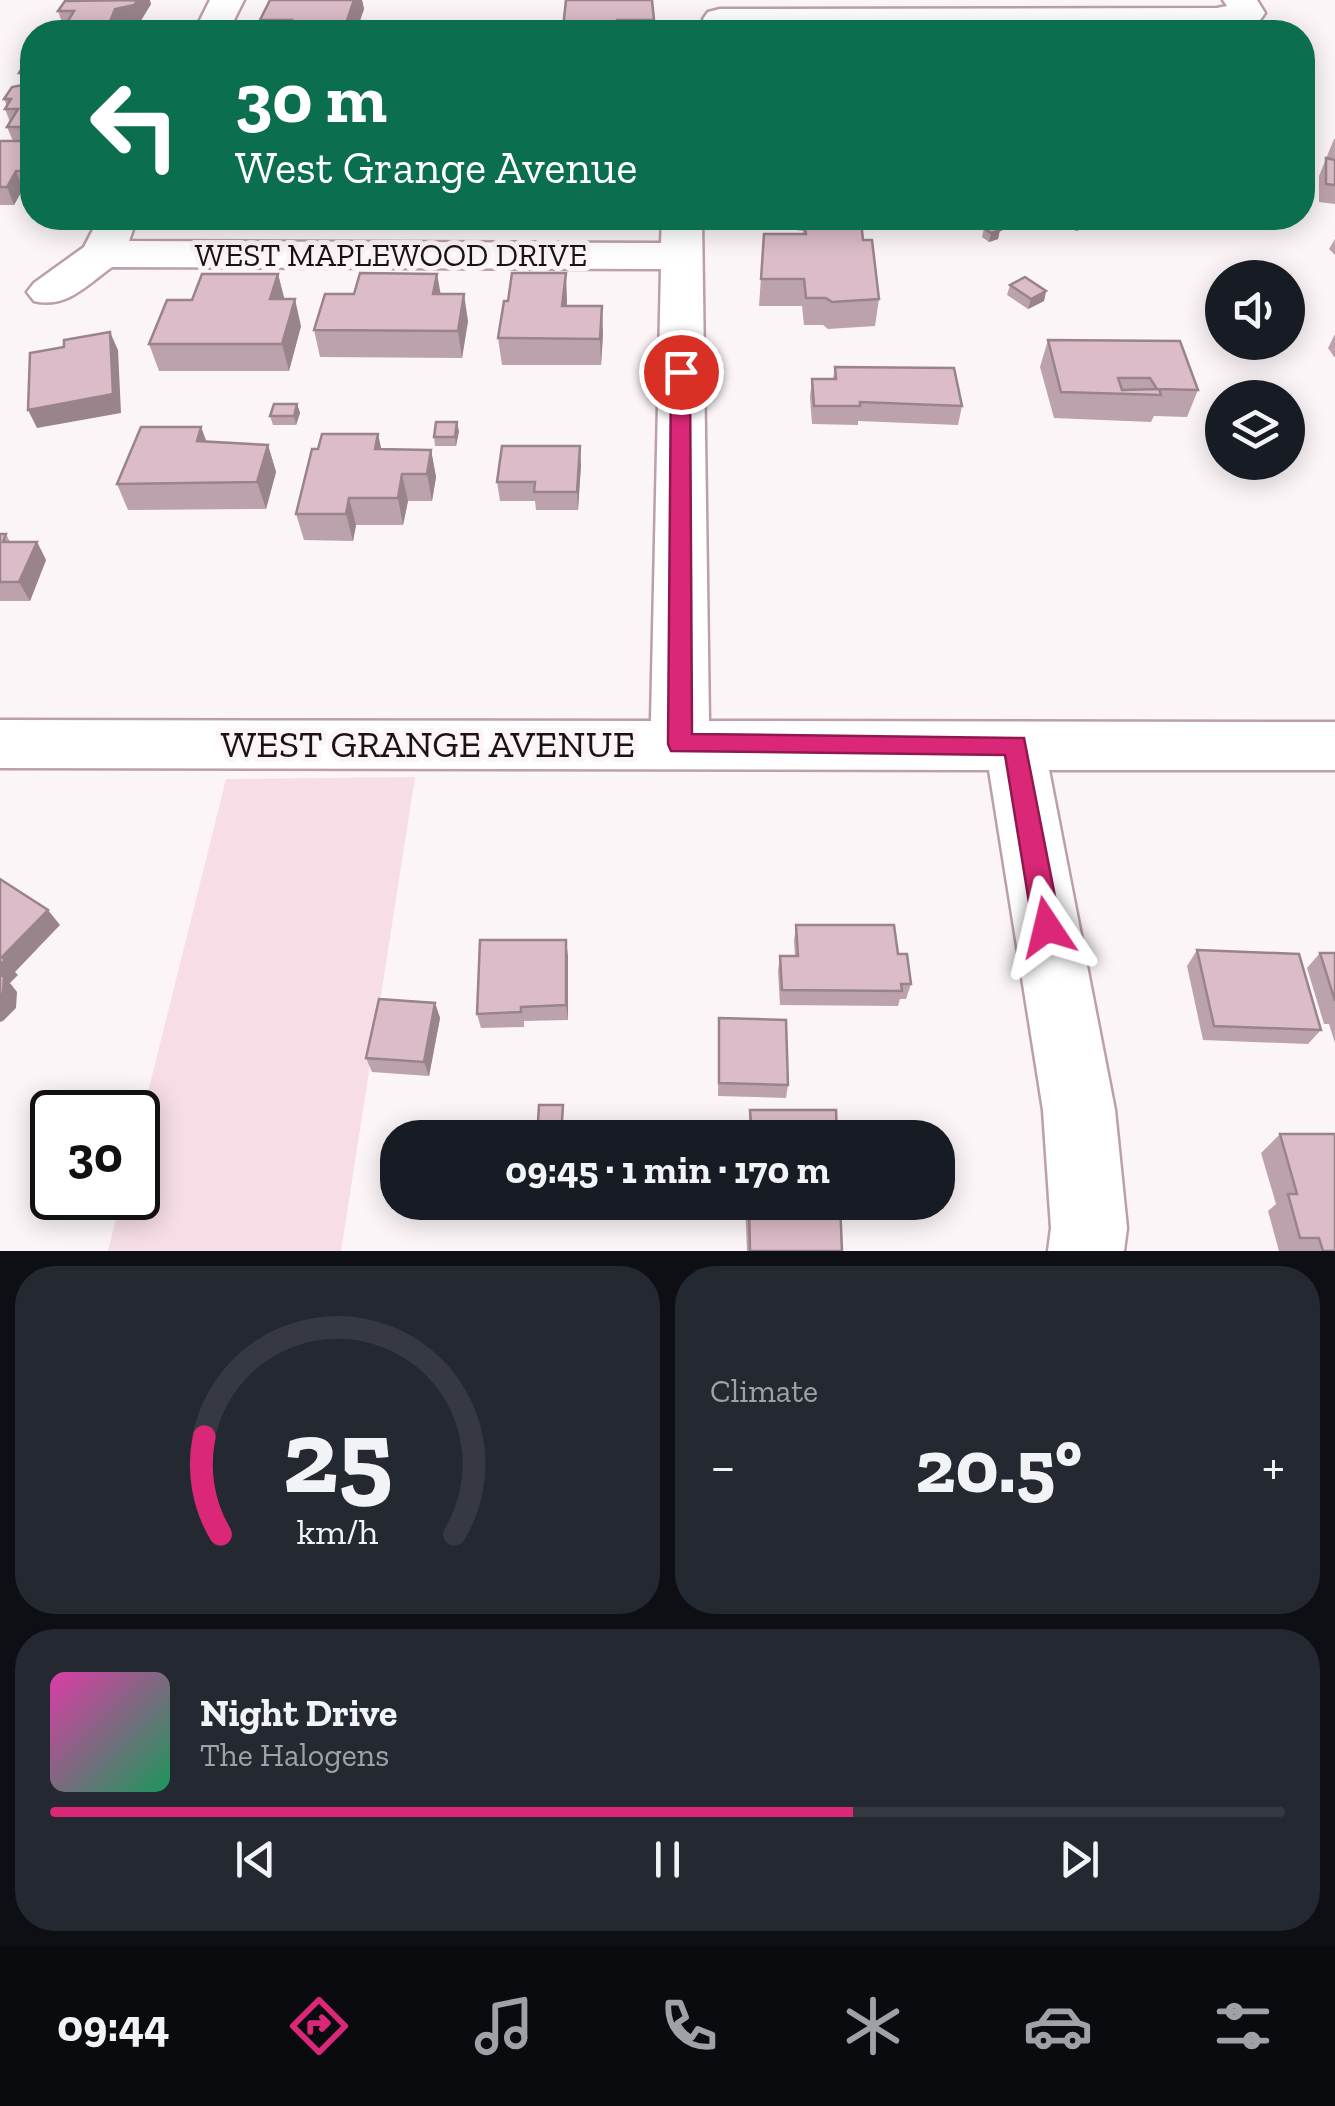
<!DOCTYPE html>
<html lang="en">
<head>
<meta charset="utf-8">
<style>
  body { margin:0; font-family:"Zilla Slab",serif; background:#242831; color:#f1f3f6; height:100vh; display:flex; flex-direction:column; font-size:38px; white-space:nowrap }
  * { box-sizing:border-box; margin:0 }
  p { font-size:32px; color:#9ea1a6 }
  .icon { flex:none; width:55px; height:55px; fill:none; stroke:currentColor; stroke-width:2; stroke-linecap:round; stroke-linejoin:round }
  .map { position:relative; height:1251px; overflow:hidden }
  .drawer { display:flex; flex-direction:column; gap:15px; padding:15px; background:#0d0f14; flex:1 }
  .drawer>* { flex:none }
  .hud { position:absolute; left:20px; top:20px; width:1295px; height:210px; border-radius:40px; box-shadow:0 5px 25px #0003; background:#0b6e4f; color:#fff; overflow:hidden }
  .tools { position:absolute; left:1205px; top:260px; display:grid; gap:20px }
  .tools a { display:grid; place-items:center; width:100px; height:100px; border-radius:50%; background:#171b24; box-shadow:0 5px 25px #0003; font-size:50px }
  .speed { position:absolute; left:30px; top:1090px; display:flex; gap:20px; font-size:50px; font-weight:700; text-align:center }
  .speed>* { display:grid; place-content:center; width:130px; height:130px; border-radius:50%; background:#171b24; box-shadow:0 5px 25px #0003; line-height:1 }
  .speed .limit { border:5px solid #111; border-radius:15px; background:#fff; color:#111 }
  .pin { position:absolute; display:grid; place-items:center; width:85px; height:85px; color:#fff; margin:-42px; border:5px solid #fff; border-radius:50%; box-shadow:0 2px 10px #0007 }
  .me { position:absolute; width:110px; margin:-55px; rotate:350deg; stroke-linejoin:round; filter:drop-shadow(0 0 8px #0008) }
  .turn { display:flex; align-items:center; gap:35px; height:210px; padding:0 50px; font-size:45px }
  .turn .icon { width:130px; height:130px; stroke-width:2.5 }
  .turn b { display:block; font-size:70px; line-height:85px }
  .big { font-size:75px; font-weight:700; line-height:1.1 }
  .drawer .widget { flex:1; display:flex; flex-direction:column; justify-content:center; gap:15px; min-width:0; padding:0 35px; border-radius:40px; background:#242831 }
  .drawer .dial { align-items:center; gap:0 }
  .dial svg { height:260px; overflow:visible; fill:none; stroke:#363941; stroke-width:7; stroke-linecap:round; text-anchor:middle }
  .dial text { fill:#f1f3f6; stroke:none }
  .song { display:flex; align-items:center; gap:30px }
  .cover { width:120px; height:120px; border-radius:15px; background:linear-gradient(135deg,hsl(320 70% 55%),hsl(150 70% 35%)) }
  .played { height:10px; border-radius:5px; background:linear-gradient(90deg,#db2777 65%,#363941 65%) }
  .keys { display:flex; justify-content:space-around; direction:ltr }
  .heat { display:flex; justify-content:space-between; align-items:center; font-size:55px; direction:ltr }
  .drawer .tiles { flex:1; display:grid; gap:15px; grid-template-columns:1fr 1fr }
  .widget:last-child { grid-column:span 2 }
  .trip { position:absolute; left:380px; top:1120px; width:575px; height:100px; border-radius:40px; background:#171b24; box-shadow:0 5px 25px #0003; font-weight:700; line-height:100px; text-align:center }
  .tabs { display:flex; height:160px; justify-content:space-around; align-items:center; background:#090b0e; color:#9ea1a6 }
  .tabs .icon { width:70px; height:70px }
  .tabs .selected { color:#db2777 }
  .tabs b { font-size:45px; color:#f1f3f6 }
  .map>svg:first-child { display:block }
</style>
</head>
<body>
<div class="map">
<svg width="1335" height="1251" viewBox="0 0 1335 1251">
  <rect width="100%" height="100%" fill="#fbf5f7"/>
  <path fill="#f6dde6" d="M415,777L341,1251H108L121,1198H138V1132L226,779Z"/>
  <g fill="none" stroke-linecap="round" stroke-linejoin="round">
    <g stroke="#bc9faa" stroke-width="5">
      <g id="minor">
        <path d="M210,0H244L228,32H194Z"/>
        <path d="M1223,0H1257L1265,13L1260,20L1217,28L720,29L708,26L703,19L708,12L720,9L1217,8L1227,6Z"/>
        <path d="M99,218H137L129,241L661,243L662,218H702L709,721L1335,722V770H1049L1115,1110L1127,1228L1124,1251H1048L1051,1228L1043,1110L989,770L0,768V720L651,721L661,269L112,267C87,285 66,309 34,301L27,292L34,283L84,247Z"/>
      </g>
    </g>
    <use href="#minor" fill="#fff" fill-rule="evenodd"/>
  </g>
  <g fill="#bca2ac">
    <path d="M270,0H362L364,9L356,32H263L260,20Z"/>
    <path d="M652,0L654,32H564L563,28Z"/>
    <path d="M80,1L151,4L140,22L120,26L118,32H69L67,28H64L58,11Z"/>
    <path d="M32,52V189H23L14,205H0V141H13L7,127L10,122L5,109L7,106L4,99L24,85L19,73Z"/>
    <path d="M1334,139H1335V204L1319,202V176Z"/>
    <path d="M795,218H865L862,230L863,240L879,299L875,326L828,329L823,325H804L802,306H759L764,234H803V231L796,230Z"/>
    <path d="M1053,218H1112L1076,231Z"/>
    <path d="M984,228L1000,230L998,239L989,242L982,237Z"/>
    <path d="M1335,239V255L1329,249Z"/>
    <path d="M278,274L284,299L301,326L289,371H159L149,344L192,300Z"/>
    <path d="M1010,285L1046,291L1044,301L1028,309L1007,295Z"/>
    <path d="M440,294L468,321L462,358L320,357L314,330Z"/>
    <path d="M567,300V306L603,333L601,365H502L498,338Z"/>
    <path d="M1335,334V358L1328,348Z"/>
    <path d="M1048,340L1198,390L1187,417L1154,416L1151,422L1054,418L1040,367Z"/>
    <path d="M835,367L962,406L958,425L858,421V425L812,424L810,397L812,379H833Z"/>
    <path d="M297,404L300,413L296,425H273L270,416Z"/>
    <path d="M201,427L206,441L268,445L276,472L266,509L128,510L117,484Z"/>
    <path d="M459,431L456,446H435L434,437Z"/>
    <path d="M378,434L381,450H431L436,477L432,501H408L403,525H356L353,541L304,540L296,514L318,449Z"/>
    <path d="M581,465L578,510H536L535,501H500L497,482Z"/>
    <path d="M0,534H6L10,542H37L46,560L30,601H0Z"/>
    <path d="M796,925L898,954L911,984L906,999H900L898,1006L780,1005L778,971L780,956H795L794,941Z"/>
    <path d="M1197,950L1321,1030L1308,1044L1203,1040L1187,966Z"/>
    <path d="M1320,953H1335V1043L1329,1024H1324L1307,968Z"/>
    <path d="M568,956V1020L524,1021V1027L481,1028L477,1014Z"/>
    <path d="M435,1003L440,1018L429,1076L372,1072L366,1058Z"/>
    <path d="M719,1018L788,1085L786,1098L718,1096Z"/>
    <path d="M750,1110L837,1138H748Z"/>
    <path d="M1280,1134L1335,1251H1279L1268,1211L1276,1204L1261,1153Z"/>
    <path d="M745,1202H840L842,1251H747Z"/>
  </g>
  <g fill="#99848c">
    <path d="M138,0H150L151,4L140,22L120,26L118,32H112L109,24L115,9Z"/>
    <path d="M354,0H362L364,9L356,32H343Z"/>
    <path d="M16,171L23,189L14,205L7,187Z"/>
    <path d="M1079,218H1112L1076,231Z"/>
    <path d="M1000,230L998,239L989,242L991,233Z"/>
    <path d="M566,273L567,300L564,333L562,306Z"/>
    <path d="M278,274L285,301L270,299Z"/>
    <path d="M437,274L442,301L433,294Z"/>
    <path d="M1046,291L1044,301L1028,309L1031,299Z"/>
    <path d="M464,294L468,321L462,358L458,331Z"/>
    <path d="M295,299L301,326L289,371L282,344Z"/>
    <path d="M602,306L603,333L601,365L600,339Z"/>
    <path d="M110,332L118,350L121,413L37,428L28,410Z"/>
    <path d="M297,404L300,413L296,425L294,416Z"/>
    <path d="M457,422L459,431L456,446L455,437Z"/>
    <path d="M201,427L211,454L197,441Z"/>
    <path d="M378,434L384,461L375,449Z"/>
    <path d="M268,445L276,472L266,509L257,482Z"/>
    <path d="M580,446L581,465L578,510L577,492Z"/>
    <path d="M431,450L436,477L432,501L427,474Z"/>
    <path d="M402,474L408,501L403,525L398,498Z"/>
    <path d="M349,498L356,525L353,541L346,514Z"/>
    <path d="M37,542L46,560L30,601L19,582Z"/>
    <path d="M48,910L60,925L15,972L18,975L10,983L17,992L16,1008L3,1021L0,1022V965L2,957Z"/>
    <path d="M566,940L568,956V1020L566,1005Z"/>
    <path d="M435,1003L440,1018L429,1076L424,1062Z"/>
  </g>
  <g fill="#dbbcc8" stroke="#99848c" stroke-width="2.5" fill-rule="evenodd">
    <path d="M138,0L134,5L115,9L109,24H66L74,11H58L65,1Z"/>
    <path d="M270,0H354L343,32H287L292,20H260Z"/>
    <path d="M566,0H652L654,20H617L616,28H563Z"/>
    <path d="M805,31H857L858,32H805Z"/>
    <path d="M32,52V73H19Z"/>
    <path d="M32,83V127H7L18,109H5L11,99H4L12,87Z"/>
    <path d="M0,141H32V166L30,171H16L7,187H0Z"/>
    <path d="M1326,158L1335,160V185L1326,184Z"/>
    <path d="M804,221H861L863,240H872L879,299L832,302L826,298H806L804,279H761L764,234H806Z"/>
    <path d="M993,224L1000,230L991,233L984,228Z"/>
    <path d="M360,273L437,274L433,294H464L458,331L314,330L325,294H354Z"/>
    <path d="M512,273H566L562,306H602L600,339L498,338L504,301H508Z"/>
    <path d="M202,274H278L270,299H295L282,344H149L167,300H192Z"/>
    <path d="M1025,277L1046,291L1031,299L1010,285Z"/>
    <path d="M110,332L113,394L28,410L30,353L64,347V340Z"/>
    <path d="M1048,340L1180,341L1198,390L1159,389L1161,395L1061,392ZM1118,378H1150L1157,389L1122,390Z"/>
    <path d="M835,367L954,368L962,406L860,402V406H814L812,379H836Z"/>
    <path d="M274,404H297L294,416H270Z"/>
    <path d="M436,422H457L455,437H434Z"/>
    <path d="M141,427H201L197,441L268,445L257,482L117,484Z"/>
    <path d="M322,434H378L375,449L431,450L427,474H402L398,498H349L346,514H296L312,449H318Z"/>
    <path d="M502,446H580L577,492H534L535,482H497Z"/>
    <path d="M0,534H6L3,542H37L19,582H0Z"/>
    <path d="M0,879L48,910L2,957L5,960L0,965Z"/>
    <path d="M796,925H894L898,954H907L911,984H901L902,991L782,990L780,956H798Z"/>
    <path d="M480,940H566V1005L521,1007V1012L477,1014Z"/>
    <path d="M1197,950L1299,954L1321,1030L1214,1026Z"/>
    <path d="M1320,953H1335V1001Z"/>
    <path d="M0,974L4,977L3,993L0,996Z"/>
    <path d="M379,999L435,1003L424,1062L366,1058Z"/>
    <path d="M719,1018L786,1020L788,1085L719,1083Z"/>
    <path d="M539,1105H563L561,1138H537Z"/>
    <path d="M750,1110H836L837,1138H752Z"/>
    <path d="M1280,1134H1335V1251H1323L1319,1238H1300L1288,1194H1297Z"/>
    <path d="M749,1202H840L842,1251H750Z"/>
  </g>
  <path fill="#db2777" stroke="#8e194d" stroke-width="2.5" d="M681,366L690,372L692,734L1024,738L1061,927L1057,936L1047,940L1037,936L1033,927L1005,755L671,751L668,744L671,372Z"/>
  <g text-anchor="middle" stroke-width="10" stroke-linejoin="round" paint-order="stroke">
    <g font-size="32" fill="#1c1116" stroke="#fbf5f7">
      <text x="391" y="266">WEST MAPLEWOOD DRIVE</text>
    </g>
    <g font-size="38" fill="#1c1116" stroke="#fbf5f7">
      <text x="428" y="757">WEST GRANGE AVENUE</text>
    </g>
  </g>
</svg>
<div class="tools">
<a><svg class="icon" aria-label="sound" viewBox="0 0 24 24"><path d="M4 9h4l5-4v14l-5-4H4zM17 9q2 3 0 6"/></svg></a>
<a><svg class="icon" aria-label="layers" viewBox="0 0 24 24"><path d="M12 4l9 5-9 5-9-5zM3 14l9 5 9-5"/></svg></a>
</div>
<div class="speed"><div class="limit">30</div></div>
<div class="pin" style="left:681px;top:372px;background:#d93025"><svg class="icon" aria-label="arrive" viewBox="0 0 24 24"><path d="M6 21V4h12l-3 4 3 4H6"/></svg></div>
<svg class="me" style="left:1047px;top:927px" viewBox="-20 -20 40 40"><path d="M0-17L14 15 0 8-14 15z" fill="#db2777" stroke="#fff" stroke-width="4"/></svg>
<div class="trip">09:45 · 1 min · 170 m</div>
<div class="hud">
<div class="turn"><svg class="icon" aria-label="left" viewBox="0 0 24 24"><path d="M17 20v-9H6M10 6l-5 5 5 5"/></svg><div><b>30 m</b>West Grange Avenue</div></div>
</div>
</div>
<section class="drawer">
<div class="tiles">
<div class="widget dial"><svg viewBox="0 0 100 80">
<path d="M14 69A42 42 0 1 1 86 69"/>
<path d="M14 69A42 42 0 0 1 9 39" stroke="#db2777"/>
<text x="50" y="56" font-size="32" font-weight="700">25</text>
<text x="50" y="72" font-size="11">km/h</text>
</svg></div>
<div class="widget"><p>Climate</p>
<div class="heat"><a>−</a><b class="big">20.5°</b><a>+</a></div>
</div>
<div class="widget">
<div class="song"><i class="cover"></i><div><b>Night Drive</b><p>The Halogens</p></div></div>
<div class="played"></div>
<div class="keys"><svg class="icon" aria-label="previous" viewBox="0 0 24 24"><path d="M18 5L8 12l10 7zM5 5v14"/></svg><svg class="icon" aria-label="pause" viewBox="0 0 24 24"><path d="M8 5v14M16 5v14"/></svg><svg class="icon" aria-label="next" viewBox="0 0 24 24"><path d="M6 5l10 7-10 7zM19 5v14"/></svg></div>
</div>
</div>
</section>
<nav class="tabs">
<b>09:44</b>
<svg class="icon selected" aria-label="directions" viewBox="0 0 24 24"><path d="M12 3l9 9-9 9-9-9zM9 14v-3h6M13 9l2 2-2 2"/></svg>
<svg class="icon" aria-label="music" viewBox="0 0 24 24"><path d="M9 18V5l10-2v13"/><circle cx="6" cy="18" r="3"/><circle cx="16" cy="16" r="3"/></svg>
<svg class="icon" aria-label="phone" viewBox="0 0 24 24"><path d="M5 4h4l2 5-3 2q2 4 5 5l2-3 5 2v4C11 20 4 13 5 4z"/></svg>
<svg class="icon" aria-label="climate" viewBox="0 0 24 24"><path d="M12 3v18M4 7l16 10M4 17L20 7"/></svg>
<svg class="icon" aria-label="car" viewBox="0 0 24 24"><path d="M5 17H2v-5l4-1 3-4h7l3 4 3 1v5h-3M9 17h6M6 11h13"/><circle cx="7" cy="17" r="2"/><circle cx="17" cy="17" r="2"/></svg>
<svg class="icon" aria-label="filters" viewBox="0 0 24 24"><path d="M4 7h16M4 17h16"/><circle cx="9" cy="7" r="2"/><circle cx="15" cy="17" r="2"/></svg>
</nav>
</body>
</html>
